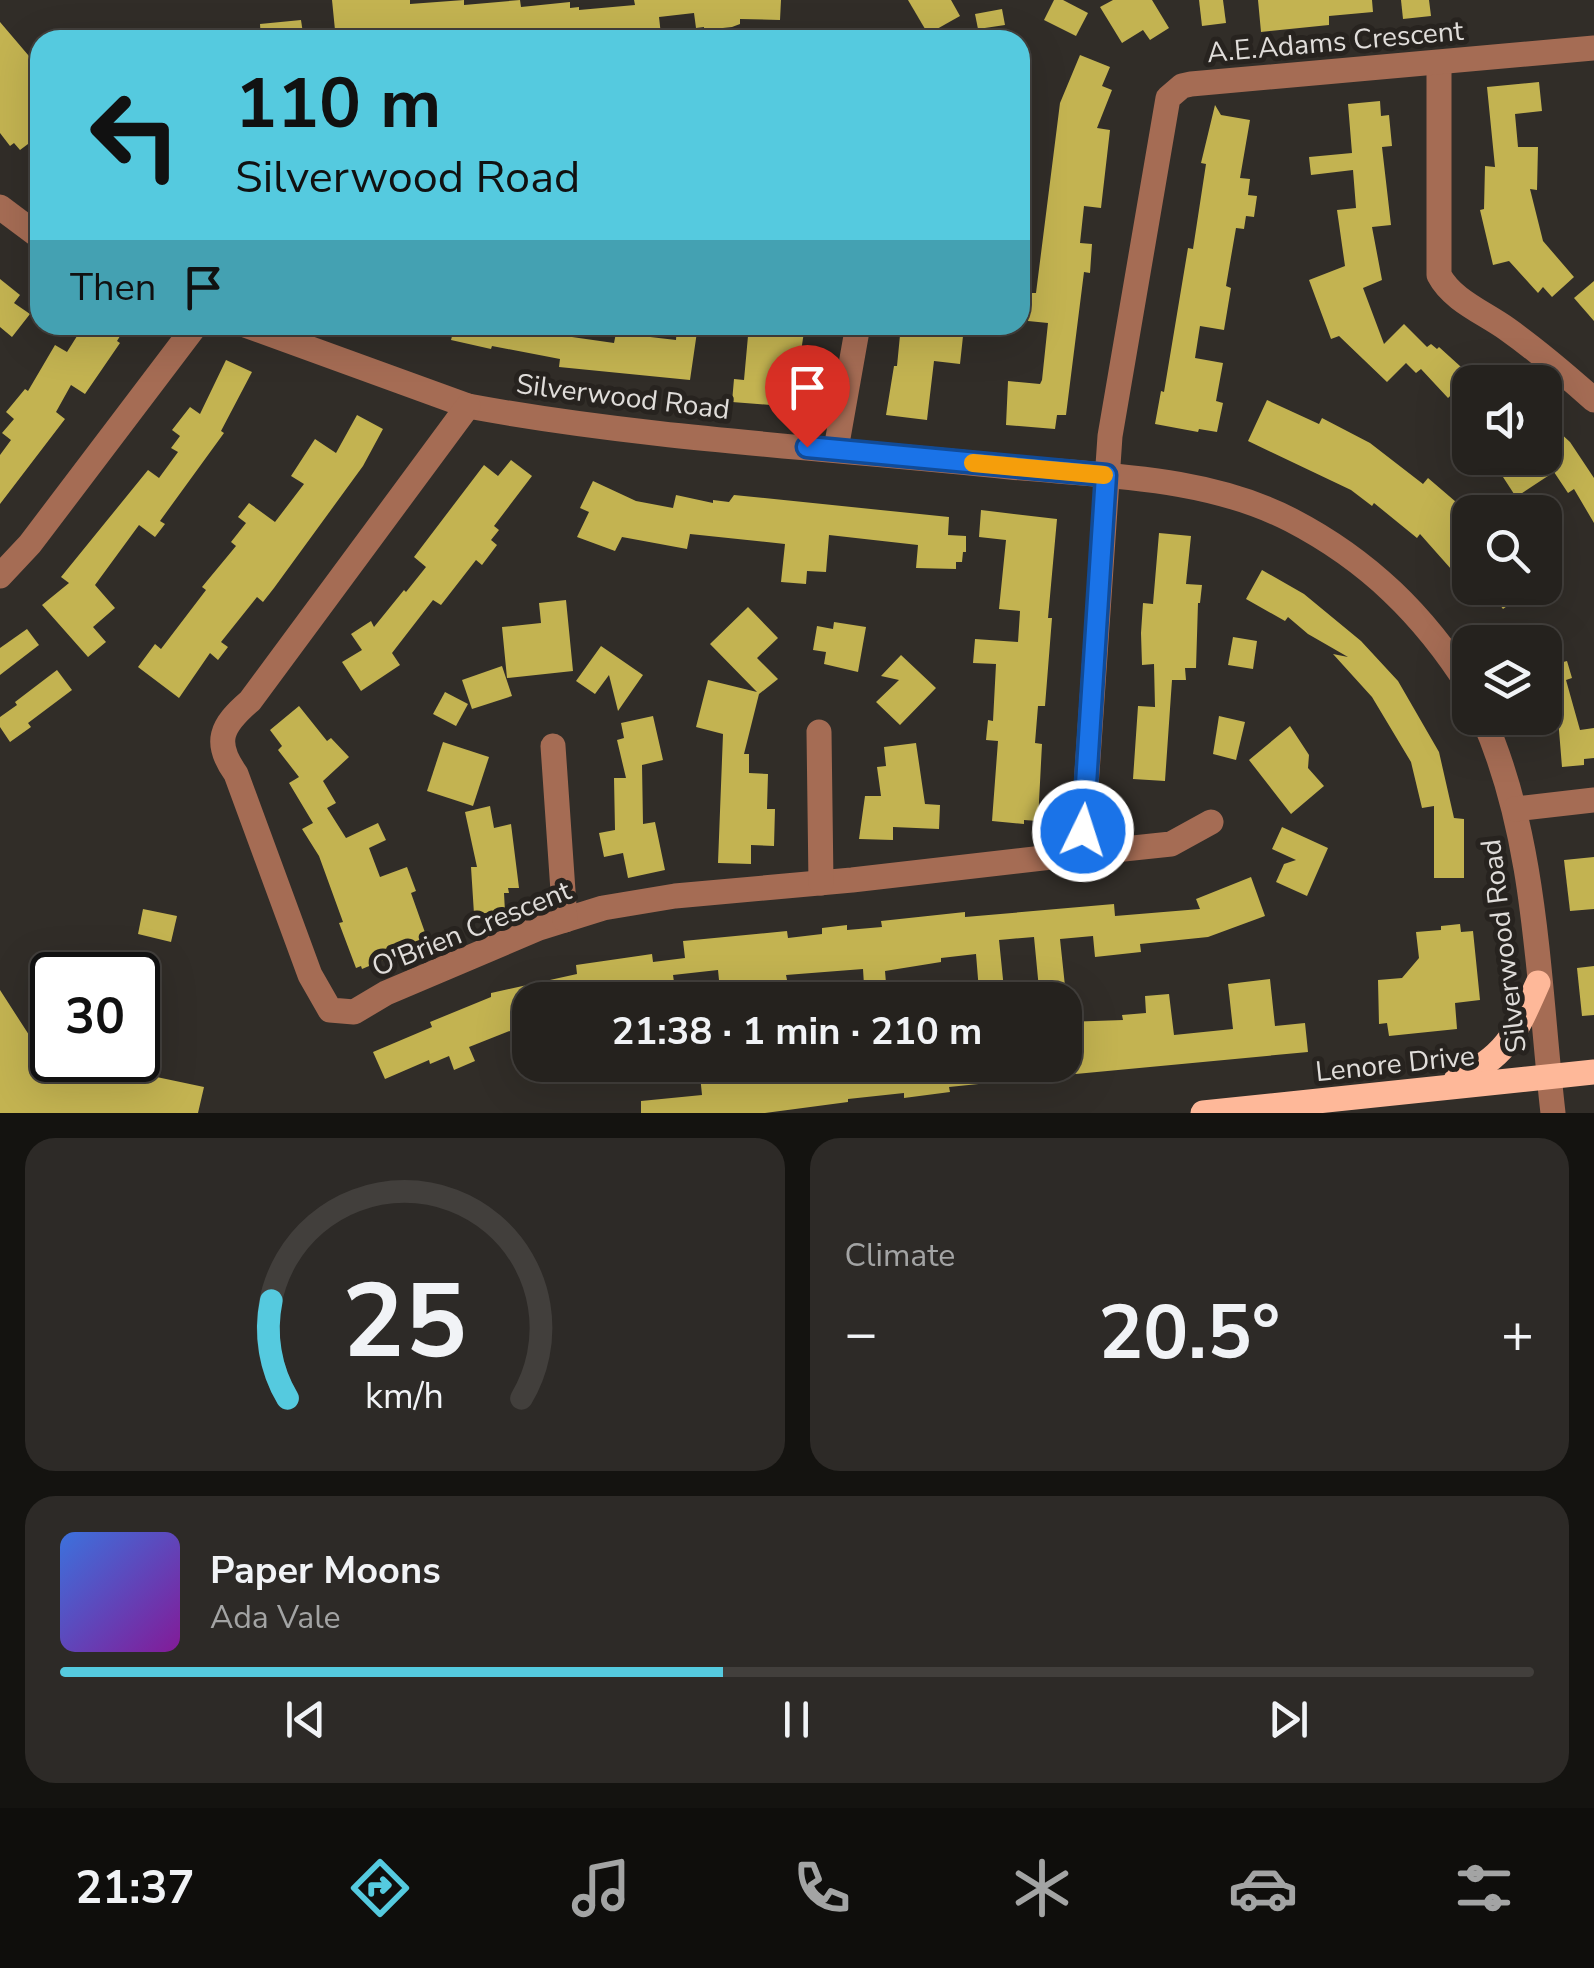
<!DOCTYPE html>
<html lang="en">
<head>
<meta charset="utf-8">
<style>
  body { margin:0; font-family:"Nunito Sans",sans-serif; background:#2d2a27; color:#f1f3f6; height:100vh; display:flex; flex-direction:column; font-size:38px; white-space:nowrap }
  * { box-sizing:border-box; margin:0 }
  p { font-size:32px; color:#a3a4a4 }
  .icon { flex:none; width:55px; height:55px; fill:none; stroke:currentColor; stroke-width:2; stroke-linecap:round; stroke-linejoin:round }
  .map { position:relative; height:1113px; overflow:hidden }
  .side { display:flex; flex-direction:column; gap:25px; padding:25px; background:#141310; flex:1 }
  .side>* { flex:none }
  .top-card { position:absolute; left:30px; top:30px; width:1000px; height:305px; border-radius:30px; box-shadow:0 10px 40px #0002,0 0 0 2px #423f3c; background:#55cadf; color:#111; overflow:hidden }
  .fabs { position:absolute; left:1452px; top:365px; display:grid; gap:20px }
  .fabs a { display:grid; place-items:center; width:110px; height:110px; border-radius:20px; background:#25221e; box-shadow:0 10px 40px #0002,0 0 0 2px #423f3c; font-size:50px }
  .speed { position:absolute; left:30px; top:952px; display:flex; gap:20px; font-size:50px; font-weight:700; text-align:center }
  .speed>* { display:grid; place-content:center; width:130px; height:130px; border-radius:50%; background:#25221e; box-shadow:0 10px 40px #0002,0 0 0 2px #423f3c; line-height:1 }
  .speed .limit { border:5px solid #111; border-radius:15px; background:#fff; color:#111 }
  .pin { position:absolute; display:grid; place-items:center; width:85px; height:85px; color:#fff; margin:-102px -42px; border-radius:50% 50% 50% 0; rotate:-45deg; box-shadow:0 0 10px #0007 }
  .pin .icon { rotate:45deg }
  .me { position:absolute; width:110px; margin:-55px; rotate:4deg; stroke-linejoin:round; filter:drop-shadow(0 0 8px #0008) }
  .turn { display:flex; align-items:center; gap:35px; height:210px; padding:0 40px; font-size:45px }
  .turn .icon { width:130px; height:130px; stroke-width:2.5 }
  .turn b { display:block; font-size:70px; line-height:85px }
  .then { display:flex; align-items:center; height:95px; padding:0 40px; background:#0003; gap:20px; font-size:38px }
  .big { font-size:75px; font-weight:700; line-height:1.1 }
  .side .widget { flex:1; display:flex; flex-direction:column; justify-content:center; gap:15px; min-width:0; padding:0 35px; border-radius:30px; background:#2d2a27 }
  .side .dial { align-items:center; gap:0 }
  .dial svg { height:260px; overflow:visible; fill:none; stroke:#423f3c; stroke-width:7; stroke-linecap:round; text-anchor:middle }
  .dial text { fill:#f1f3f6; stroke:none }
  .song { display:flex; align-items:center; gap:30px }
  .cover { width:120px; height:120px; border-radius:15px; background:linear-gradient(135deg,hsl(220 70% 55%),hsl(290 70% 35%)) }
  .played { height:10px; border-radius:5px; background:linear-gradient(90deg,#55cadf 45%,#423f3c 45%) }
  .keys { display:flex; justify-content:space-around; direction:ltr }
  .heat { display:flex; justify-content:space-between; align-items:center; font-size:55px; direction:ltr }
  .side .tiles { flex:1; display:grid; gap:25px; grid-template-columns:1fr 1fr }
  .widget:last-child { grid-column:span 2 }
  .trip { position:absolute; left:512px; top:982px; width:570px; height:100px; border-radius:30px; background:#25221e; box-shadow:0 10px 40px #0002,0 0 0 2px #423f3c; font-weight:700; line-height:100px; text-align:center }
  .dock { display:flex; height:160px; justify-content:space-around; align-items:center; background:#0f0e0c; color:#a3a4a4 }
  .dock .icon { width:70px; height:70px }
  .dock .on { color:#55cadf }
  .dock b { font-size:45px; color:#f1f3f6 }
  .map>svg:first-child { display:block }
</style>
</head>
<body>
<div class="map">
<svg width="1594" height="1113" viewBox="0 0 1594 1113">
  <rect width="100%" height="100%" fill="#312d28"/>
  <g fill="#c3b351">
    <path d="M332,0H410V4L464,0V5L520,0L521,7L570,2V8L579,7V10L635,5L634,0H781L780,20L740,19V24L732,27L704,30V27L696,28L694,13L659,17L661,35L606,40H594V34L558,37L559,40H532L531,32L496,36V40H336Z"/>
    <path d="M908,0H951L960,16L928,34Z"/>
    <path d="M1054,0H1063L1088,13L1076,36L1044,20Z"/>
    <path d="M1113,0H1152L1169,28L1150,40L1143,30L1122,43L1100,7Z"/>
    <path d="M1199,0H1223L1226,23L1202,26Z"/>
    <path d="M1258,0H1372L1373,12L1329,16V25L1261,32Z"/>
    <path d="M1401,0H1429L1431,16L1403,19Z"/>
    <path d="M1002,9L1005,25L978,29L975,14Z"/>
    <path d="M301,20L304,40H261L260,24Z"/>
    <path d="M0,22L40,69V135L20,150L14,143L10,146L0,133Z"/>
    <path d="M1080,55L1110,67L1102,86L1112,90L1097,128L1110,130L1101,208L1084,206L1080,243L1092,244L1090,273L1084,272L1066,415H1057L1055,429L1006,425L1008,381L1040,384L1042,380L1048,323L1028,321L1031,293H1036L1060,103Z"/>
    <path d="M1539,82L1542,111L1515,114L1518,147H1538L1537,190L1530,189L1543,241L1574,277L1552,297L1543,287L1538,293L1509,261L1493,265L1480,210L1484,209L1485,166L1495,167L1487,87Z"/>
    <path d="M1380,101L1381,116L1389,115L1392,146L1382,147L1391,225L1372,227L1382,280L1363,288L1384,344L1404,324L1427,347L1431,344L1437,349L1439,347L1471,376L1448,398L1421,369L1416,373L1406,363L1387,382L1339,336L1331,339L1309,280L1345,266L1337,210L1356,208L1353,170L1311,175L1309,157L1352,153L1348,104Z"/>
    <path d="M1215,105L1221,115L1250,120L1240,178L1250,179L1248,195L1257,196L1254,217L1246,216L1244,229L1236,228L1226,286L1231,288L1224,330L1200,326L1195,358L1223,363L1216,401L1223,403L1217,432L1199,429L1198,432L1155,424L1161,391L1164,392L1188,248L1193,249L1206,164L1201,163Z"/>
    <path d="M0,279L20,295L14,303L30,314L12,337L0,327Z"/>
    <path d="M1594,281V321L1574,298Z"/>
    <path d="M84,325H127L117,341L120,343L85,394L71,385L56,412L65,419L0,504V455L11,440L2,433L14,419L6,412L25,389L28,391L55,345L67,352Z"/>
    <path d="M455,325H546L544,333L614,343L616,333L676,340L677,325H698L690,380L559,367L560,359L492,346L491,349L451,340Z"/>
    <path d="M749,325H805L796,385L773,384L771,405L732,402L734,379L744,380Z"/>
    <path d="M901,325L964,327L960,364L934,361L927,420L886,415L894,366H897Z"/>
    <path d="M226,360L252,372L221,431L224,433L160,521L165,524L155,537L139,525L95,585L115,608L93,627L106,642L88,657L42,605L69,583L61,577L148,470L159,478L178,452L171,448L180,436L172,430L190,407L200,414Z"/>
    <path d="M1267,400L1319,424L1322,418L1370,443L1423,484L1428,478L1463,508L1450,524L1470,543V568L1459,578L1420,534L1417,538L1374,503L1372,506L1351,490L1248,441Z"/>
    <path d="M357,415L383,429L363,466L274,588L263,602L257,597L221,642L228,647L218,660L210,653L179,698L138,667L155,644L161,649L206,590L202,587L236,546L231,542L246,523L238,517L249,503L275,522L304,484L291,476L315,439L336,453Z"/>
    <path d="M1545,419L1570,442L1594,478V523L1574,489L1568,493L1554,472L1516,497L1503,477L1532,458H1545Z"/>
    <path d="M511,460L532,476L494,526L499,530L491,540L497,545L482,565L476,560L441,605L433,600L392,653L400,665L361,691L342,662L362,650L351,634L371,621L374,627L404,590L406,592L426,567L414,557L484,465L498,476Z"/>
    <path d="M593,481L636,501L673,508L676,495L713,503V500L729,502L734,495L949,517L948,535L966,536V552H963L962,562H956V569L916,568L918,545L829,535L826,572L807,571L806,584L781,582L785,544L690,534L687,549L622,537L615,551L577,537L589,512L580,508Z"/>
    <path d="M981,510L1057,519L1048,618H1052L1045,706H1038L1035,743L1042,744L1038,821L1024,820V824L992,821L998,741L986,740L988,720L993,721L996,664L973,663L975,639L1018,642L1020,611L999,609L1006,540L979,537Z"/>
    <path d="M1159,533L1191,536L1186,584L1202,585L1200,603H1198L1196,668H1185L1186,680H1172L1165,781L1133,779L1138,706L1155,707L1154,664L1142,665L1141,633L1143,603L1153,604Z"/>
    <path d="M1262,570L1304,594L1361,641L1398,681L1439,752L1454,818L1464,819V878H1434V806L1422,808L1411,762L1372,697L1333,654L1348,657L1308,634L1288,617L1285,621L1246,599Z"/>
    <path d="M1487,588H1532L1503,609Z"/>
    <path d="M566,600L573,671L507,678L502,627L541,623L539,603Z"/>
    <path d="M748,607L778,638L757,658L778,679L759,694L744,754H749V773L768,774L767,809H775L774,846L751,845V864L718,863L723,734L696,727L708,680L757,692L710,644Z"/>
    <path d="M834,622L866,627L858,672L824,664L826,652L813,650L817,626L833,629Z"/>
    <path d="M27,629L39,645L0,675V648Z"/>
    <path d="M1233,637L1257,641L1253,669L1228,665Z"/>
    <path d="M601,646L643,675L618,711L609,675L595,694L576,681Z"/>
    <path d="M901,655L936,688L900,725L876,702L899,680L881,676Z"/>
    <path d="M1567,661L1572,678L1566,680L1580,730L1594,728V758L1584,759V765L1562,767L1558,718L1545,722V667Z"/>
    <path d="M502,666L512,696L472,709L462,680Z"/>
    <path d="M57,670L72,690L28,723L31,727L10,742L0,727V717L17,705L15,702Z"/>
    <path d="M445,692L468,704L456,726L433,714Z"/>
    <path d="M299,706L327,741L331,738L349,757L323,781L336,803L327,808L346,838L378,823L386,840L369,848L380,877L407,867L416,891L411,893L428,941L362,969L361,966L356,968L339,923L343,922L319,856L302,829L313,823L289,783L299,777L278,750L282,746L270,730Z"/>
    <path d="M653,716L663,760L642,765L643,824L655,822L665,870L628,878L623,853L604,857L599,833L615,830L614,778H626L617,740L624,738L621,723Z"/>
    <path d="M1219,716L1245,722L1236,760L1213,754Z"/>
    <path d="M1290,726L1309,755L1308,768L1324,786L1291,814L1249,760Z"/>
    <path d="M443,742L489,757L473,806L427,791Z"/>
    <path d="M916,743L925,804L940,805L939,829L893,827V840L859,839L865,796H881L877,767L886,766L884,747Z"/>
    <path d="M490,806L494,828L511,824L519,888H508L509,893H504L505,912L474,914L471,867H477L465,812Z"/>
    <path d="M1282,827L1328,848L1307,896L1276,882L1284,864L1296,860L1272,849Z"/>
    <path d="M1594,857V909L1570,911L1564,860Z"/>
    <path d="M1251,877L1265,916L1208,937L1140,944L1141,952L1095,957L1093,936L1060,939L1065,986L1039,989L1034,937L999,940L1004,989L979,991L976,954L941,958V962L885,971L886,983L864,985L863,969L786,975L788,985L740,990L741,1000H721L718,970L673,975L676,996L628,1000L627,988L565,995L566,1000H530V1023L469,1047L475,1061L454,1070L449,1056L430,1064L429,1060L385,1079L373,1052L432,1027L430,1022L491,997V993L577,974L576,965L652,954L653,962L685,958L683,941L787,931L788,938L822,934V928L847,925V930L882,927L881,921L965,912V917L1114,904L1115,916L1200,909L1196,899Z"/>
    <path d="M143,909L177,916L171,942L138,934Z"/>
    <path d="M1460,924L1461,932L1473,931L1480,1000L1455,1003L1457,1029L1389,1036L1387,1023L1379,1024L1378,980L1402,978L1419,958L1416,932L1441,930V926Z"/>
    <path d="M1594,966V1015L1582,1016L1577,968Z"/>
    <path d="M1270,979L1275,1026L1305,1023L1308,1052L1065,1075V1022L1123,1020L1122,1015L1146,1013L1145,996L1169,994L1174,1035L1233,1029L1228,984Z"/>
    <path d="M0,990L40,1052L52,1055V1060H76L204,1087L198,1113H0Z"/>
    <path d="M699,1065H1047V1077L949,1087L950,1092L904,1098V1093L848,1099V1102L765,1113H641V1101L702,1095Z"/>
  </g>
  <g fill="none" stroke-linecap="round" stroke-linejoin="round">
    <g stroke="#a56c54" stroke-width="25">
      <path d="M1439,63V275C1452,300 1483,312 1507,329C1538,351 1566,375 1594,400"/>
      <path d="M0,207L40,237"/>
      <path d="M245,325L468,406C647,439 829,448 1010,467C1103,476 1206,476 1291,520C1368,560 1424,615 1470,688"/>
      <path d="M468,406L250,701C221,726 213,742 236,774L310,975L330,1010L354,1012L386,993L539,928L603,908L675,896L852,880L1086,853L1083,831L1110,436L1168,98L1182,86L1191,84L1594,48"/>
      <path d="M836,449L858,325"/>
      <path d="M0,576L30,544L196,325"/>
      <path d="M1483,718C1537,839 1538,982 1553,1113"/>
      <path d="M819,732L821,883"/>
      <path d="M553,746L565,920"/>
      <path d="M1515,809L1594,800"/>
      <path d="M1086,853L1171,844L1211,822"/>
    </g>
    <g stroke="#feb899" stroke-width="25">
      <path d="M1456,1080C1508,1056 1516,1032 1538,983"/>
      <path d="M1203,1113L1594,1072"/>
    </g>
  </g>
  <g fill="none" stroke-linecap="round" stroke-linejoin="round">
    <g stroke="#114b97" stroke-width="25">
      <path id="route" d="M807,447L1106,475L1083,831"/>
    </g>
    <use href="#route" stroke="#1a73e8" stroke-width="18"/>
    <path stroke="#f59e0b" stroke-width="18" d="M973,463L1104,475"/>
  </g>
  <g text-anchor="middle" stroke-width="10" stroke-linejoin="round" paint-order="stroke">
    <g font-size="28" fill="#e0ddda" stroke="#27231f">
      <text transform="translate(1335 41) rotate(-5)" y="10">A.E.Adams Crescent</text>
      <text transform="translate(623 396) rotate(7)" y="10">Silverwood Road</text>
      <text transform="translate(471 928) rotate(-22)" y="10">O'Brien Crescent</text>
      <text transform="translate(1503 946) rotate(-97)" y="10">Silverwood Road</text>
      <text transform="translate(1395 1063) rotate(-6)" y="10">Lenore Drive</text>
    </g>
  </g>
</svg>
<div class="fabs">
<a><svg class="icon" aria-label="sound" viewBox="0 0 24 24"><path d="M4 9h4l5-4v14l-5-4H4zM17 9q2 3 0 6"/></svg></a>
<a><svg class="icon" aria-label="search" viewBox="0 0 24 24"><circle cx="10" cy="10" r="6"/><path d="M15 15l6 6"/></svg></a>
<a><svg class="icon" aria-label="layers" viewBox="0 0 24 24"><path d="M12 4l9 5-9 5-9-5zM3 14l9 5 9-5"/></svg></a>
</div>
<div class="speed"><div class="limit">30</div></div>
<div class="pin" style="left:807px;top:447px;background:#d93025"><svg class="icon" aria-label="arrive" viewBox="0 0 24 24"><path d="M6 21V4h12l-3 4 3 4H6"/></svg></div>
<svg class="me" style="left:1083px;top:831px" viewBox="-20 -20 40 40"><circle r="17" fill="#1a73e8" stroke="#fff" stroke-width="3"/><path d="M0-11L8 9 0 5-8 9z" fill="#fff"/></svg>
<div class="trip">21:38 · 1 min · 210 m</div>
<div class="top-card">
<div class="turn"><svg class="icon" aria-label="left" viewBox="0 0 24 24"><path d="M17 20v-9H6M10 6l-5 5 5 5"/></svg><div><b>110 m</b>Silverwood Road</div></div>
<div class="then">Then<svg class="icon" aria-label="arrive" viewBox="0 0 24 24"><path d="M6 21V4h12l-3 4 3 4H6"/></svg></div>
</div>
</div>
<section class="side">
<div class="tiles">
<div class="widget dial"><svg viewBox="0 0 100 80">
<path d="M14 69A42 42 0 1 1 86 69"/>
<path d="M14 69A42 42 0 0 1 9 39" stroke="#55cadf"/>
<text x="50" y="56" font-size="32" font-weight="700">25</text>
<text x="50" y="72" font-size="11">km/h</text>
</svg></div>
<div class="widget"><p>Climate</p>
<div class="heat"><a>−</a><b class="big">20.5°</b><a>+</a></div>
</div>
<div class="widget">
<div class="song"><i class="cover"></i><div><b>Paper Moons</b><p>Ada Vale</p></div></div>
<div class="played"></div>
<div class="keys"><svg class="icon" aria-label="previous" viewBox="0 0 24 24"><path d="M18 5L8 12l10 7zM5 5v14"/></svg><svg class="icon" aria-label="pause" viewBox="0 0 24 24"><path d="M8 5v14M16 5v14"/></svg><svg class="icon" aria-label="next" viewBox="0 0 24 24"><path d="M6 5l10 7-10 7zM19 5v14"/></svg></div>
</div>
</div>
</section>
<nav class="dock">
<b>21:37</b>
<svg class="icon on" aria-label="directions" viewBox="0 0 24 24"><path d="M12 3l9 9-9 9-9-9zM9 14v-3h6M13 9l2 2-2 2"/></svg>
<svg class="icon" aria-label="music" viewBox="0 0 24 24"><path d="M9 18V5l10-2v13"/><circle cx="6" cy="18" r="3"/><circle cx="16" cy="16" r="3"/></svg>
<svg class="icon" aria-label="phone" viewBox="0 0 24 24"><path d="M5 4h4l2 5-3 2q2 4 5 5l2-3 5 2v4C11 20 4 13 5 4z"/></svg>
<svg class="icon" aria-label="climate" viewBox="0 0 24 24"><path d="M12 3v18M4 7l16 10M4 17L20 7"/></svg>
<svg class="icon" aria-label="car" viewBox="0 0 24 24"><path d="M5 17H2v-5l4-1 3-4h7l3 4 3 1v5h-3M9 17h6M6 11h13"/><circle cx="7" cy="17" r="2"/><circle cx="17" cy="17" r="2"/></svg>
<svg class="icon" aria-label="filters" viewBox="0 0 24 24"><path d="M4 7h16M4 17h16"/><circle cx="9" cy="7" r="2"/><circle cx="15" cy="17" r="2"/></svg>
</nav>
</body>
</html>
